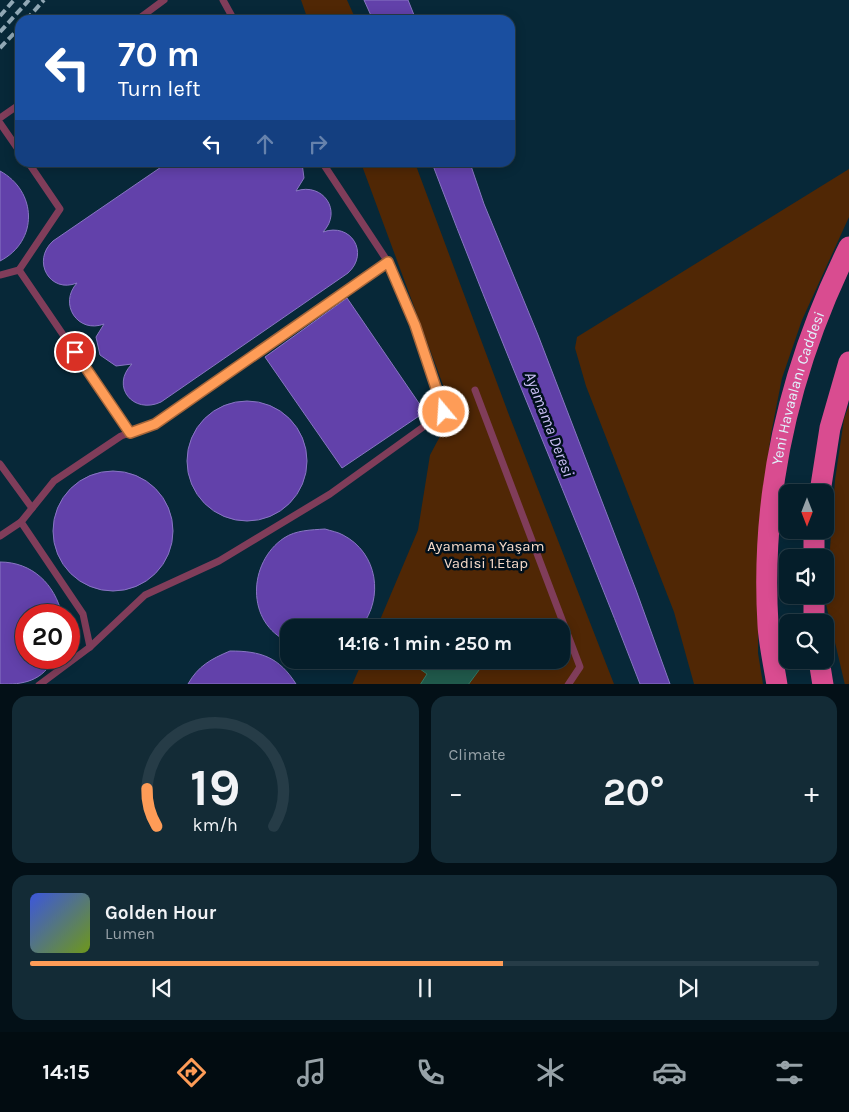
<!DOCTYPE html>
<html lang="en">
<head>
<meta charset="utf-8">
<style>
  body { margin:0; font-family:Karla,sans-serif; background:#132b36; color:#f1f3f6; height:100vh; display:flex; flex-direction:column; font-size:19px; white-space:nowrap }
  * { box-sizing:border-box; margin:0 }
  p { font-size:16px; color:#97a2a8 }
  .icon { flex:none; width:28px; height:28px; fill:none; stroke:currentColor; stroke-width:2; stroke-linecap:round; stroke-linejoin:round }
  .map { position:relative; height:684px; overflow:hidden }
  .details { display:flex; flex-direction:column; gap:12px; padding:12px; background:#031017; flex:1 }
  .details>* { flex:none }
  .guide { position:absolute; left:15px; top:15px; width:500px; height:152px; border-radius:15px; box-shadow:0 2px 12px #0003,0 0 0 1px #263c47; background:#1a4fa0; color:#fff; overflow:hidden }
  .needle { width:32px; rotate:180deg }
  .buttons { position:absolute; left:779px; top:484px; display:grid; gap:10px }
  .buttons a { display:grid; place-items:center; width:55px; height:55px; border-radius:10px; background:#051e2a; box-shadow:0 2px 12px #0003,0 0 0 1px #263c47; font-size:25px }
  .speed { position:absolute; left:15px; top:604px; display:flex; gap:10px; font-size:25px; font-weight:700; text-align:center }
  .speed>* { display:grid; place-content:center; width:65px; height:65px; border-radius:50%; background:#051e2a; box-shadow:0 2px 12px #0003,0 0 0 1px #263c47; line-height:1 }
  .speed .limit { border:8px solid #d22; background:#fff; color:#111 }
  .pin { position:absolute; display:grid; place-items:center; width:42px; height:42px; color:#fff; margin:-21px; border:2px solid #fff; border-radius:50%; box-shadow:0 1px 5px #0007 }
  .me { position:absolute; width:55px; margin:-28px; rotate:342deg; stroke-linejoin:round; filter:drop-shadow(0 0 4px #0008) }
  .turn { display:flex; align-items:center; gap:18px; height:105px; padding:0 20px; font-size:22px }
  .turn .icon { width:65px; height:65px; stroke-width:2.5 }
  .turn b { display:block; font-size:35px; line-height:42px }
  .lanes { display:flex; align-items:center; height:48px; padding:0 20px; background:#0003; justify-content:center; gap:25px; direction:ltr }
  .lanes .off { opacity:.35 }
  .big { font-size:38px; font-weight:700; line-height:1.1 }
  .details .card { flex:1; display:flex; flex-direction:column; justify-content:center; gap:8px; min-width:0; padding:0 18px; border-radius:15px; background:#132b36 }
  .details .dial { align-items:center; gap:0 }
  .dial svg { height:130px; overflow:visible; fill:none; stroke:#263c47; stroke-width:7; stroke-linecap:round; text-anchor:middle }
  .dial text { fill:#f1f3f6; stroke:none }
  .song { display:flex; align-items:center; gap:15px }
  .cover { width:60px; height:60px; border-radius:8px; background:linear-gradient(135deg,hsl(230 70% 55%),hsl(80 70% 35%)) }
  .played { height:5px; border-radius:2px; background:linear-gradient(90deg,#fe9c57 60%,#263c47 60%) }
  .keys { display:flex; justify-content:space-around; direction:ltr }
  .heat { display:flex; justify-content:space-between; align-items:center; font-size:28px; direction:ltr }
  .details .tiles { flex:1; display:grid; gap:12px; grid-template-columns:1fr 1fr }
  .card:last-child { grid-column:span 2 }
  .trip { position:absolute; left:280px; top:619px; width:290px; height:50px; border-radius:15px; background:#051e2a; box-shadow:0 2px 12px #0003,0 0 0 1px #263c47; font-weight:700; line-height:50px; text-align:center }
  .menu { display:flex; height:80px; justify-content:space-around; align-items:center; background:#020c11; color:#97a2a8 }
  .menu .icon { width:35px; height:35px }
  .menu .selected { color:#fe9c57 }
  .menu b { font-size:22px; color:#f1f3f6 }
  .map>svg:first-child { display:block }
</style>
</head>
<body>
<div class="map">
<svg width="849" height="685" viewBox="0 0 849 685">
  <rect width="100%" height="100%" fill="#072838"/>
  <g fill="#502705">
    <path d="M301,0H347L356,20H308Z"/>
    <path d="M361,163H415L509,415L614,684L352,685L363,660H561V628L377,627L418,530L430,455L453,412Z"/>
    <path d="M849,169V217L802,320L782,378L771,434L759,526L758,653L763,684H694L674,612L586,386L575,348L577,337Z"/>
    <path d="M849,405V684L845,685L826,604L835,480L844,419Z"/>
  </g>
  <g fill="#6241aa" stroke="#8876c3">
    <path d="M364,0H408L416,20H373Z"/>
    <path d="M167,163H302L304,178L296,191C323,182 343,211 323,232C351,222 370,253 348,273L161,402C133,415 110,386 132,364L116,366L100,355L96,337L104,324C78,334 58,304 77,283C50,294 31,261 53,241Z"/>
    <path d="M432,163H470L484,204L538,335L636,590L670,684H640C573,509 498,338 432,163Z"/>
    <path d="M0,171C37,191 39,241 0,261Z"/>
    <path d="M347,298L425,412L342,468L265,357Z"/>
    <circle cx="247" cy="461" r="60"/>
    <circle cx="113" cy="531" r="60"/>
    <path d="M325,529C331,531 338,532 343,535C378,553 384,598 361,627L289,628V642C245,623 248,562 284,538C296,530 311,530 325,529Z"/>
    <path d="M0,562C32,562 55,584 62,615H26V658H54C43,681 23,685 0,684Z"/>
    <path d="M230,651C261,651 279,657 296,684H188C198,666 211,659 230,651Z"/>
  </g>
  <path fill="#20594b" stroke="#307967" d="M474,660L482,666L468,685H420L427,674L409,661Z"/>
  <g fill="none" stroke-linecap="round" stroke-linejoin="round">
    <g stroke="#803d5a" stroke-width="7">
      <path d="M223,0L234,20"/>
      <path d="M137,20L164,0"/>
      <path d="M0,118L20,104"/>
      <path d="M0,123L20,152"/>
      <path d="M19,270L60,209L28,162"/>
      <path d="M0,275L19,270L130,433"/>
      <path d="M475,390L580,667L568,685"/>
      <path d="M0,464L32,508"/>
      <path d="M0,536L21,522"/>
      <path d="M90,647L145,595L219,561L330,494L444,412L415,325L388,262L322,162"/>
      <path d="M39,685L90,647L83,614L21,522L54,481L121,436L155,424L388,262"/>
    </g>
    <g stroke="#d94c90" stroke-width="21">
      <path d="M820,492L830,428L849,362"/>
      <path d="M814,558V530"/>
      <path d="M814,595V622"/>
      <path d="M819,660L823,685"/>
      <path id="s1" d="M777,685C774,665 769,644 768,625C760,492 790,366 849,247"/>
    </g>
    <g stroke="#91a8b5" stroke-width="4" stroke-dasharray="8 4" stroke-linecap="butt">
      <path d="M0,16L14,0"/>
      <path d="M26,20L44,0"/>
      <path d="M0,32L29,0"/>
      <path d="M0,48L20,27"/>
    </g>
  </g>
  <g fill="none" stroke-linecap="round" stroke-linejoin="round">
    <g stroke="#a56539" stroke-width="12">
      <path id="route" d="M75,352L130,433L155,424L388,262L415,325L444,412"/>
    </g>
    <use href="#route" stroke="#fe9c57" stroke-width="9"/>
  </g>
  <g text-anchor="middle" stroke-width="5" stroke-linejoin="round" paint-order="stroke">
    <g font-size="15" fill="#e0f2fc" stroke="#00101c">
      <text dy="5" stroke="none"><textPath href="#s1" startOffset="301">Yeni Havaalanı Caddesi</textPath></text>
    </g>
    <g font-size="15" fill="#f4d9c8" stroke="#00101c">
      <text x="486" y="551">Ayamama Yaşam<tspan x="486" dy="17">Vadisi 1.Etap</tspan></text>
    </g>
    <g font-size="16" font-style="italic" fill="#cabff5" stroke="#00101c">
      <text transform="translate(550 424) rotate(69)" y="6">Ayamama Deresi</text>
    </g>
  </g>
</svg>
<div class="buttons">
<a><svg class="needle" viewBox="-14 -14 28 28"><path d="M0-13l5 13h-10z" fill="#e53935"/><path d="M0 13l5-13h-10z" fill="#97a2a8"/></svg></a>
<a><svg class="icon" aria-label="sound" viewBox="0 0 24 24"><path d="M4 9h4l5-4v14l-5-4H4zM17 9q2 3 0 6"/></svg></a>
<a><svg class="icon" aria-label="search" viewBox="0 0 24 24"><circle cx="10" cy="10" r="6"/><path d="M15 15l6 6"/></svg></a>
</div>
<div class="speed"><div class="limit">20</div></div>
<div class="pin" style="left:75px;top:352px;background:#d93025"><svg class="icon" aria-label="arrive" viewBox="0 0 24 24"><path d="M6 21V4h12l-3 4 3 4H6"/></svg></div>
<svg class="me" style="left:444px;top:412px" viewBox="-20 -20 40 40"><circle r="17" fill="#fe9c57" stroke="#fff" stroke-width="3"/><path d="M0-11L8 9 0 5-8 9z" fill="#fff"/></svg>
<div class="trip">14:16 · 1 min · 250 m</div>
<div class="guide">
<div class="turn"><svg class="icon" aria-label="left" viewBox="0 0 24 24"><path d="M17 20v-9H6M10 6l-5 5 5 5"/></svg><div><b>70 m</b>Turn left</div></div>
<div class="lanes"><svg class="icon" aria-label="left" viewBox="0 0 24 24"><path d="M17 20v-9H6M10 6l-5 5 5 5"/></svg><svg class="icon off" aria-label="ahead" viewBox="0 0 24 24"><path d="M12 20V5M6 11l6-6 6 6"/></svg><svg class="icon off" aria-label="right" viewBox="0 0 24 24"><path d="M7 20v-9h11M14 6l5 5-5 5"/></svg></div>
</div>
</div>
<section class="details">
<div class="tiles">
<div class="card dial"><svg viewBox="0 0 100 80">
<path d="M14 69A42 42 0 1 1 86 69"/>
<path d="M14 69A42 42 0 0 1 8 46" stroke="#fe9c57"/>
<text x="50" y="56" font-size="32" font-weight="700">19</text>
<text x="50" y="72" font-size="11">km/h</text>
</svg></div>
<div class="card"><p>Climate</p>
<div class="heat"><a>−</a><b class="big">20°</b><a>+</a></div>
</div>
<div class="card">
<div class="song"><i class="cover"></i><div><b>Golden Hour</b><p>Lumen</p></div></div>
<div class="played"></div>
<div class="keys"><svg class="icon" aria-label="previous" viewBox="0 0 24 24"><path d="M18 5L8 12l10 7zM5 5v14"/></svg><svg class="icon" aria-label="pause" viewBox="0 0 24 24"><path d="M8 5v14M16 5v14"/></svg><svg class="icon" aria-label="next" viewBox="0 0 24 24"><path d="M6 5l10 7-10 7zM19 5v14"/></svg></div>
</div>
</div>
</section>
<nav class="menu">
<b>14:15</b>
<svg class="icon selected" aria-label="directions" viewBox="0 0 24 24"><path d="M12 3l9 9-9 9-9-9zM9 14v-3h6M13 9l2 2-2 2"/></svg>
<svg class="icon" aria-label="music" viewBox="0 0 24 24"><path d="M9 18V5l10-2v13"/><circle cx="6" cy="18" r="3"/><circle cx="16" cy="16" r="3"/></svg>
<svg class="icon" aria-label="phone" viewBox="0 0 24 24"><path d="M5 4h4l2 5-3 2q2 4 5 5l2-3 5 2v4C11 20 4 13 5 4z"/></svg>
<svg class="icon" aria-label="climate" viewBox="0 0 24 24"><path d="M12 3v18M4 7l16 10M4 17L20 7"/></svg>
<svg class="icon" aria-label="car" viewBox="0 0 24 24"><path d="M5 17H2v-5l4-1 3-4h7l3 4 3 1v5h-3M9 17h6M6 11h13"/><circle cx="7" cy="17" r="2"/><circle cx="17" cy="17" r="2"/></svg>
<svg class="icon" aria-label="filters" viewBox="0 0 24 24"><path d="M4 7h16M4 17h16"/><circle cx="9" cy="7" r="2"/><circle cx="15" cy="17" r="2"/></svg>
</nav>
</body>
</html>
